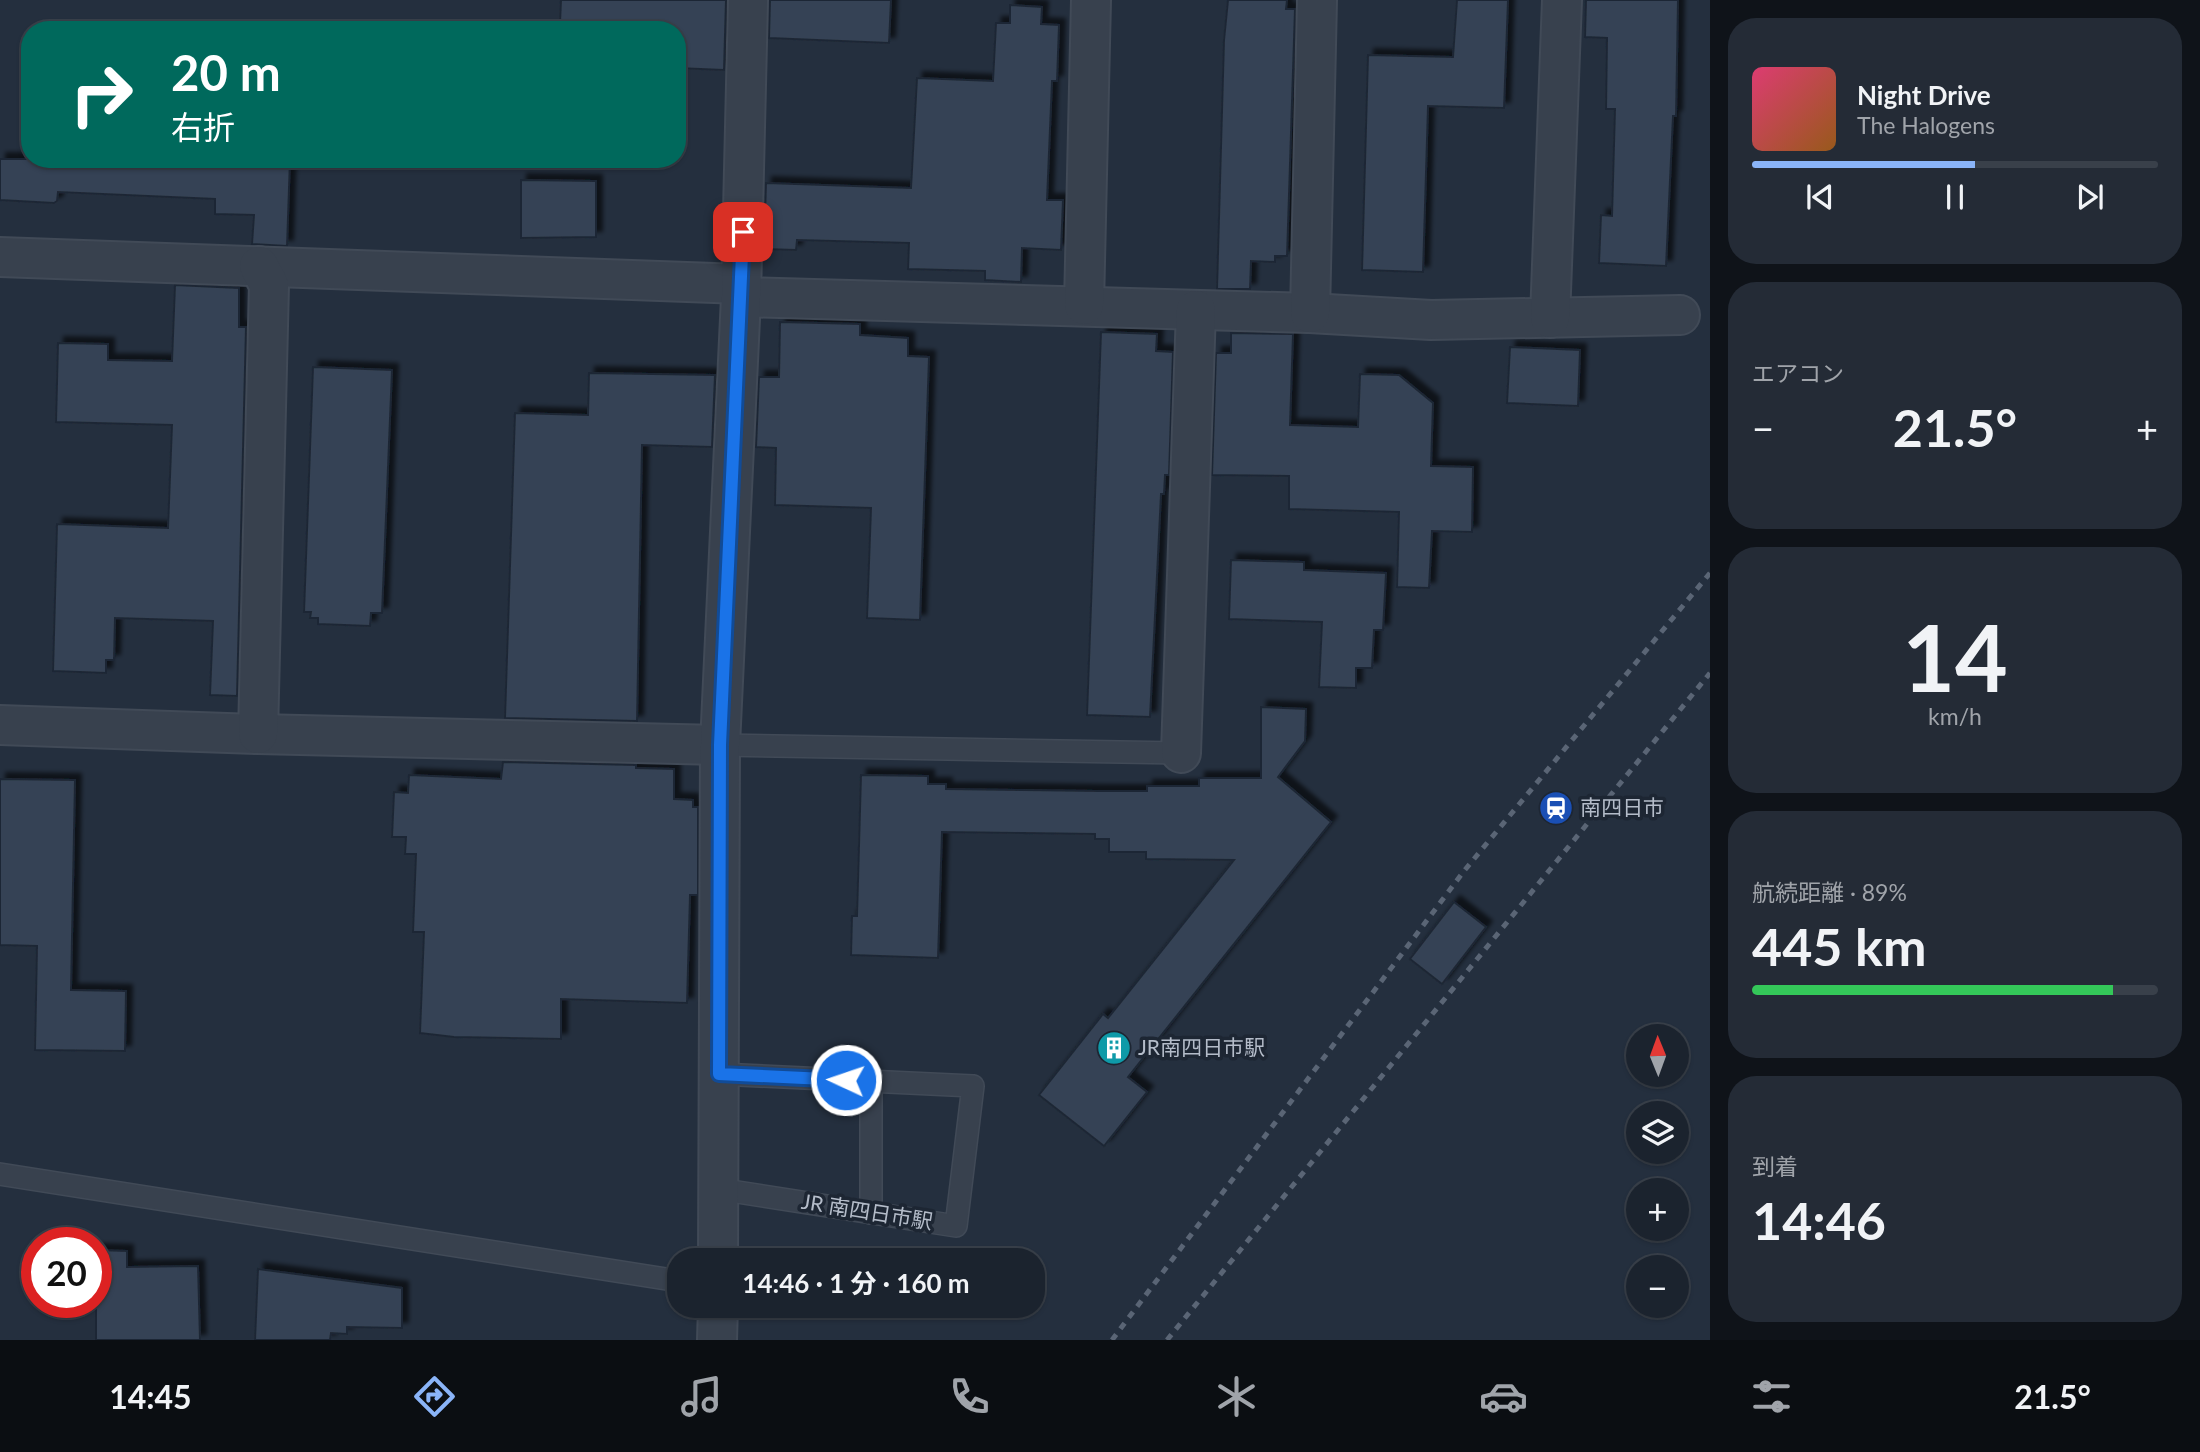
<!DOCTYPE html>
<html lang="ja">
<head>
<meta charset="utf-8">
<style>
  body { margin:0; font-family:Lato,"Noto Sans JP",sans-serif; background:#242b36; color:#f1f3f6; height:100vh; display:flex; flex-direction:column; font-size:26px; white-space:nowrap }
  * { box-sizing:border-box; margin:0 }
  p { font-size:23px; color:#a0a4aa }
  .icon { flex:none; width:38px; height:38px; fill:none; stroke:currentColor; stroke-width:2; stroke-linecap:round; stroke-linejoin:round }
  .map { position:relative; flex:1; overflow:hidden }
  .details { display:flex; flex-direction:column; gap:18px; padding:18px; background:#0f1319; width:490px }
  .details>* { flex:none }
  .top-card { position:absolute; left:21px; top:21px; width:665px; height:147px; border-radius:28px; box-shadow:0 2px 5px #0004,0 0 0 2px #39404a; background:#00695c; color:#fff; overflow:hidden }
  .needle { width:46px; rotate:359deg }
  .tools { position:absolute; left:1626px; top:1024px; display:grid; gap:14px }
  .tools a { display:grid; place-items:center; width:63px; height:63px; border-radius:50%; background:#1b232e; box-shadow:0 2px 5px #0004,0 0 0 2px #39404a; font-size:35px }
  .speed { position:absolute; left:21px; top:1227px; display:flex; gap:14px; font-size:35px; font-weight:700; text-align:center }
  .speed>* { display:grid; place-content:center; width:91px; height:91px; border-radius:50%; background:#1b232e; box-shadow:0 2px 5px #0004,0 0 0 2px #39404a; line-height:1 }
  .speed .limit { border:10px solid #d22; background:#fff; color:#111 }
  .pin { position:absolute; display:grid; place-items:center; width:60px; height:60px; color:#fff; margin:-30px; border-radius:14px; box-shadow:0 4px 10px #0006 }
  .me { position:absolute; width:77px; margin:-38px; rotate:273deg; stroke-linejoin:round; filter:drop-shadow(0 0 5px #0008) }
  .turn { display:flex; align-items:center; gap:24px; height:147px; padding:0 35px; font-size:32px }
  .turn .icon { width:91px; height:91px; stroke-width:2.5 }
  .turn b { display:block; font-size:49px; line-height:60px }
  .big { font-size:52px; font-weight:700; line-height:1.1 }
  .details .tile { flex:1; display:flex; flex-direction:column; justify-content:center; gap:10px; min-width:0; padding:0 24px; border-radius:28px; background:#242b36 }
  .details .dial { align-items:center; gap:0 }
  .dial b { font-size:91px; line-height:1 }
  .song { display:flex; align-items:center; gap:21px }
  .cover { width:84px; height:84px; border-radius:10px; background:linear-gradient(135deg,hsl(340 70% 55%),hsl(30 70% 35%)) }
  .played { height:7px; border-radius:4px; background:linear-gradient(90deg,#8ab4f8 55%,#39404a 55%) }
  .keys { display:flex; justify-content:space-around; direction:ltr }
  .heat { display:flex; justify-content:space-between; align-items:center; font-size:38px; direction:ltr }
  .charge { height:10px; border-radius:5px; background:linear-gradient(90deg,#34c759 89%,#39404a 0) }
  .trip { position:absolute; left:667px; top:1248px; width:378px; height:70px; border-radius:28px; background:#1b232e; box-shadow:0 2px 5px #0004,0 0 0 2px #39404a; font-weight:700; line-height:70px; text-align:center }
  .dock { display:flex; height:112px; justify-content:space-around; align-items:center; background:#0b0e12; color:#a0a4aa }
  .dock .icon { width:49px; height:49px }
  .dock .active { color:#8ab4f8 }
  .dock b { font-size:32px; color:#f1f3f6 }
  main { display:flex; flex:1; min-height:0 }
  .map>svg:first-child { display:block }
</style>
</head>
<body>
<main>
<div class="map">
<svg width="1710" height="1340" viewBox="0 0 1710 1340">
  <defs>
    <filter id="shadow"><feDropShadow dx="6" dy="-6" stdDeviation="2" flood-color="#0009"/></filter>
  </defs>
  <rect width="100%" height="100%" fill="#242f3e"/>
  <g fill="#364354" stroke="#1f2835" stroke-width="2" filter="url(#shadow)">
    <path d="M561,0H726L724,70L677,68V30H627L560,23Z"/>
    <path d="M770,0H891L889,43L769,38Z"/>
    <path d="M1228,0H1287L1286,9H1295L1287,256H1275V262L1251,261L1250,289H1217L1224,40Z"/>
    <path d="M1457,0H1508L1504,108L1428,106L1423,272L1362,270L1368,55L1453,57Z"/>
    <path d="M1586,0H1678L1676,116H1673L1666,266L1599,263L1601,215L1612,216L1615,109H1606L1607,38L1585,37Z"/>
    <path d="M1010,5L1042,7L1041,24L1059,25L1057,81H1052L1047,200H1063L1061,250L1022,248L1021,282L985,280V271L908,269L909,243L797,240L796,250L764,249L766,183L911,188L917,78L993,81L996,23H1010Z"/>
    <path d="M0,159H290L287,246L252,244L254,215L215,214V199L58,192L57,201L54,203L0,200Z"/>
    <path d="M521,180L596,181V237L521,238Z"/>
    <path d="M175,285L239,288V327H246L237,696L210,695L213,621L115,618L114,660H106V673L53,671L57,524L168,528L172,425L56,422L58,343L108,344V360L172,361Z"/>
    <path d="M780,322L860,324V335L908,338V356L929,357L920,620L867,618L871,508L775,505L776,448L756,447L759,377H779Z"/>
    <path d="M1101,332L1157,334L1156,351L1173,352L1169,475H1165L1164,494H1161L1150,717L1087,715Z"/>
    <path d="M1231,333L1293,334L1290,425L1358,427L1360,374L1399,375L1433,403L1431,466L1473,467L1472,532L1432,531L1429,588L1397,587L1399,512L1289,509V476L1212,475L1216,353H1231Z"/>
    <path d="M1510,347L1580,350L1578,406L1507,403Z"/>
    <path d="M313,367L392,370L382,613H371L370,626L318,624V618H310L311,612H304Z"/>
    <path d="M589,373L715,375L712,447L642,445L637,721L505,718L515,413L588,415Z"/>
    <path d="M1231,560L1304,562V570L1386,573L1383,630H1374L1372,668H1356V688L1319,687L1322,622L1229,619Z"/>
    <path d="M1261,707L1306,709L1305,741L1278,777L1331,822L1128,1077L1147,1092L1104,1146L1039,1095L1103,1014L1108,1018L1234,860L1146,859V852H1109V839H1095V834L942,832L938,958L851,955L852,916H857L861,775L928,776V784H946V789L1099,791H1147V786H1199V778H1261Z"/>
    <path d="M503,762L636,765V768L674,769V799L693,800V807H698V895H690L687,1003L561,999V1039L454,1037L420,1033L424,932H413L416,854H405L406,837H392L394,792L408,793L409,775L501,779Z"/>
    <path d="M0,779L75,780L71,990L126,991L125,1051L35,1050L37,946L0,945Z"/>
    <path d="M1454,902L1486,927L1442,984L1410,959Z"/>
    <path d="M96,1250L127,1251V1267L198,1266L200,1340H96Z"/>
    <path d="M258,1269L402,1288V1328L347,1327V1334L331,1333L330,1340H255Z"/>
  </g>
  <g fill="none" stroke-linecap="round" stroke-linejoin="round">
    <g stroke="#414a57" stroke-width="24">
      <g id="service">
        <path d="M720,745L1181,753"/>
        <path d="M0,1174L679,1281"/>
        <path d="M718,1189L956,1226L973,1086L719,1074"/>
        <path d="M871,1213V1081"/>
      </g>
    </g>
    <g stroke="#414a57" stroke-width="42">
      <g id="minor">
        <path d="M0,257L742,284"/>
        <path d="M741,297L1310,313L1431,320L1680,315"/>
        <path d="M1084,305L1091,0"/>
        <path d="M1310,313L1317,0"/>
        <path d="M1550,318L1562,0"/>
        <path d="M0,725L258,734L720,745"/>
        <path d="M258,734L269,285L259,266"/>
        <path d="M1181,753L1196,310"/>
        <path d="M718,1260L720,745L741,297L748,0"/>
        <path d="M717,1340L718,1306"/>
      </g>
    </g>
    <use href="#service" stroke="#38414e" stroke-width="21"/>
    <use href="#minor" stroke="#38414e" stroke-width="38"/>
    <g stroke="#5a6575" stroke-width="5" stroke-dasharray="7 7" stroke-linecap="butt">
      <path d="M1112,1340L1464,871L1710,573"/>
      <path d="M1167,1340L1710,673"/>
    </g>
  </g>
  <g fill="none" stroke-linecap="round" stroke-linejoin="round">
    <g stroke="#114b97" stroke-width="18">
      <path id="route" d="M743,232L720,745L719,1074L846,1080"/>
    </g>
    <use href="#route" stroke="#1a73e8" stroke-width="12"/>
  </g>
  <defs>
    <g id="station-disc" transform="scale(1.75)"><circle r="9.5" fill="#1a4fb4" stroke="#1d2633"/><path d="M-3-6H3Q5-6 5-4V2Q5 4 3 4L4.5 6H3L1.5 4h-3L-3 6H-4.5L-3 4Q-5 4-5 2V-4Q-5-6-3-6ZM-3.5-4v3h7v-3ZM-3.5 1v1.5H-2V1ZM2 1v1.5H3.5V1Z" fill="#fff"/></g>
    <g id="building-disc" transform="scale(1.75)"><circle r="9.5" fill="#0f9aa8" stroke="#1d2633"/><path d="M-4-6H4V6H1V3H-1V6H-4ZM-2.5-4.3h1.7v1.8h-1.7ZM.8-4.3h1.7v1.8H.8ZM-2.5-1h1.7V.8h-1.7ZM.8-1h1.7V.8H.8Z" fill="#fff"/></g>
  </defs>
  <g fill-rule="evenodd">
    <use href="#station-disc" x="1556" y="808"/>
    <use href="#building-disc" x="1114" y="1048"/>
  </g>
  <g text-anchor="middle" stroke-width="7" stroke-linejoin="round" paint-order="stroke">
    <g font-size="21" fill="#b4bcc9" stroke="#1d2633" text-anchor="start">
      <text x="1580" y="815">南四日市</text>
      <text x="1138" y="1055">JR南四日市駅</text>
    </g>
    <g font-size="21" fill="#b4bcc9" stroke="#1d2633">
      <text transform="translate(867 1212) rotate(9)" y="7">JR 南四日市駅</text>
    </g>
  </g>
</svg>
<div class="tools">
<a><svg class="needle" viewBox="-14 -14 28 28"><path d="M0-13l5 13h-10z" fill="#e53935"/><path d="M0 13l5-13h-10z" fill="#a0a4aa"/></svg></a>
<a><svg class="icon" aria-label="layers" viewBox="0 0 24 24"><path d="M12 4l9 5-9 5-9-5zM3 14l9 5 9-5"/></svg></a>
<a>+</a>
<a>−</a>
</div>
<div class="speed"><div class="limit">20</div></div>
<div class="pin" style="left:743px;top:232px;background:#d93025"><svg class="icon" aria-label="arrive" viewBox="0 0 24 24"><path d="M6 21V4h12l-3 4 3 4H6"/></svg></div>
<svg class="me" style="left:846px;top:1080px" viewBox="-20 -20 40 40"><circle r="17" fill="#1a73e8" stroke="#fff" stroke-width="3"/><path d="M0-11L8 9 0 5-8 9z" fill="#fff"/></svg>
<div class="trip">14:46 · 1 分 · 160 m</div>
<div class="top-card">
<div class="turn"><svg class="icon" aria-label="right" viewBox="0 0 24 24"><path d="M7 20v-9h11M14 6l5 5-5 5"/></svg><div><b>20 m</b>右折</div></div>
</div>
</div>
<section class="details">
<div class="tile">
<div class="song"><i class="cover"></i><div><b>Night Drive</b><p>The Halogens</p></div></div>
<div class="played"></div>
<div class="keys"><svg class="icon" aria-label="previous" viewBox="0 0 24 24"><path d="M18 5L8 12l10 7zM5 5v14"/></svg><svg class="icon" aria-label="pause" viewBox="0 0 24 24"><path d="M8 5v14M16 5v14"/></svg><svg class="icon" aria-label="next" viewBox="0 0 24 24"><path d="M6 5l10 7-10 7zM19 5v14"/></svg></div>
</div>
<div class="tile"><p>エアコン</p>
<div class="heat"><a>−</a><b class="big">21.5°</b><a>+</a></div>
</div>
<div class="tile dial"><b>14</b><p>km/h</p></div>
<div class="tile"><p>航続距離 · 89%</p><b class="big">445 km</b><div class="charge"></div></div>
<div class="tile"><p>到着</p><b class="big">14:46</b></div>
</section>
</main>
<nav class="dock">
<b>14:45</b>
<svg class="icon active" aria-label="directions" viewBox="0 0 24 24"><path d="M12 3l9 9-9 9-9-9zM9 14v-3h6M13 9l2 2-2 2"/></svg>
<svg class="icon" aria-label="music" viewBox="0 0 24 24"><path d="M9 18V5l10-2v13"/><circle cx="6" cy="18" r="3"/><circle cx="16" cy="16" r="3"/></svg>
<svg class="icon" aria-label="phone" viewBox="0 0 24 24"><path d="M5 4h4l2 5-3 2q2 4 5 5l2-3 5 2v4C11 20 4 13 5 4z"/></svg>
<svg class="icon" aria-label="climate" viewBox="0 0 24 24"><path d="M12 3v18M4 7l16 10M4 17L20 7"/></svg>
<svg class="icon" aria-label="car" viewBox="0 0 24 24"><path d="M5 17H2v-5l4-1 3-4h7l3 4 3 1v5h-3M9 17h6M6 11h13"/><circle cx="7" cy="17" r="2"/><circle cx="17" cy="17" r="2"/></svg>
<svg class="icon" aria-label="filters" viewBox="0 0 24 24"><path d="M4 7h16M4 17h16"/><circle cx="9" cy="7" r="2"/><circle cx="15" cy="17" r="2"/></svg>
<b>21.5°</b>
</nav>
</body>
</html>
